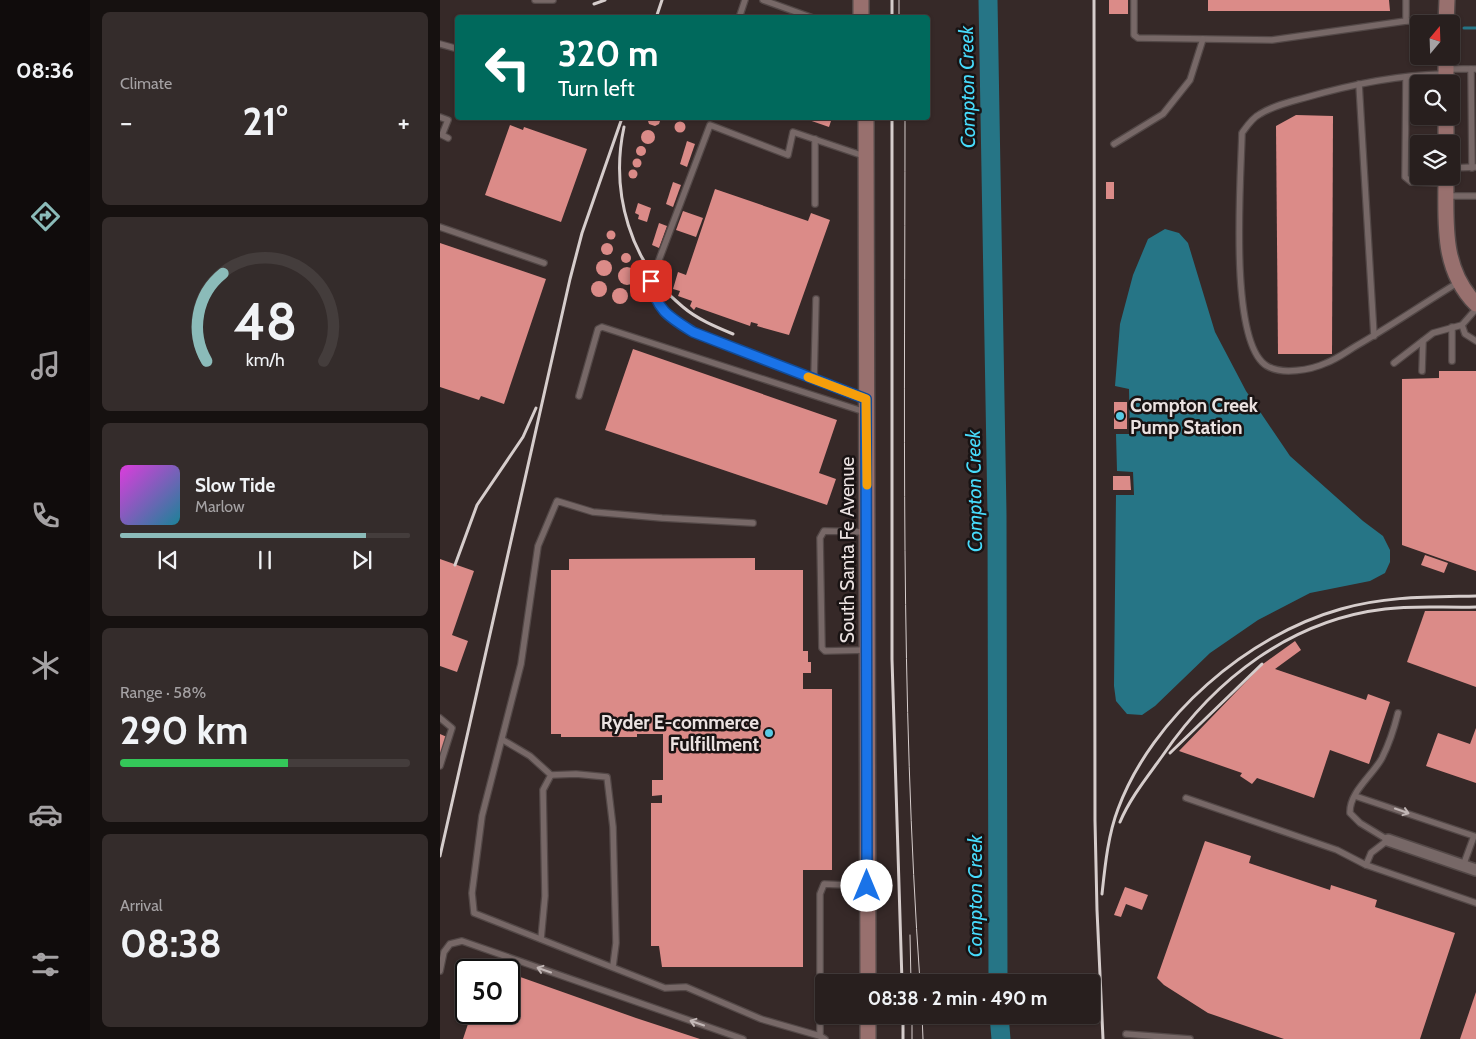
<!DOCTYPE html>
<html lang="en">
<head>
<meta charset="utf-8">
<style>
  body { margin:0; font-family:Cabin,sans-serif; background:#342c2b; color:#f1f3f6; height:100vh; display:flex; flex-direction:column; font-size:19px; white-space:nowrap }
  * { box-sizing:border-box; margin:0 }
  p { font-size:16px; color:#a5a2a4 }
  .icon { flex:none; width:28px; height:28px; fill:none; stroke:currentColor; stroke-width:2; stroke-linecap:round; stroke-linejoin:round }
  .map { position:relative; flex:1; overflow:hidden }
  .panel { display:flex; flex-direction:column; gap:12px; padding:12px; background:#161110; width:350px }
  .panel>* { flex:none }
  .hud { position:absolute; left:15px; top:15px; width:475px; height:105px; border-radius:5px; box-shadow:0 1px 4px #0004,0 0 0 1px #443d3c; background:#00695c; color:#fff; overflow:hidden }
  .needle { width:32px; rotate:19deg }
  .fabs { position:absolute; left:970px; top:15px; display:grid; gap:10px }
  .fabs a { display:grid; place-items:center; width:50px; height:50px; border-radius:5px; background:#281f1e; box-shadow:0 1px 4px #0004,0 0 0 1px #443d3c; font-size:25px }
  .speed { position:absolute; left:15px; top:959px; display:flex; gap:10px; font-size:25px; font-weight:700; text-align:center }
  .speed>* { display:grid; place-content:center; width:65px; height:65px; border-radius:50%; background:#281f1e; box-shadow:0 1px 4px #0004,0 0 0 1px #443d3c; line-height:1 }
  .speed .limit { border:2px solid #111; border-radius:8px; background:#fff; color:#111 }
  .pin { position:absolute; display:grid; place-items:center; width:42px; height:42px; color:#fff; margin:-21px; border-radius:10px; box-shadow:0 2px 8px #0006 }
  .me { position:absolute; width:55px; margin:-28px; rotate:0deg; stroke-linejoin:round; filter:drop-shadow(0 0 4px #0008) }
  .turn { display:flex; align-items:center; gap:18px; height:105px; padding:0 20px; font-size:22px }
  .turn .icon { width:65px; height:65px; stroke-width:2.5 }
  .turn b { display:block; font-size:35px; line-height:42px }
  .big { font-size:38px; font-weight:700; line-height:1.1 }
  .panel .widget { flex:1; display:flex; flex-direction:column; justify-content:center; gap:8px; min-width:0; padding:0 18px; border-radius:8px; background:#342c2b }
  .panel .dial { align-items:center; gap:0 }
  .dial svg { height:130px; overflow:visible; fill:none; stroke:#443d3c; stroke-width:7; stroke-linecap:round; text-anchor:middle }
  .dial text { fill:#f1f3f6; stroke:none }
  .song { display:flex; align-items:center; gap:15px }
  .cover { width:60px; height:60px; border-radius:8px; background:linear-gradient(135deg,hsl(300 70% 55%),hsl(190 70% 35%)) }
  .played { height:5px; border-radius:2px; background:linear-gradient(90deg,#8bbbb9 85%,#443d3c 85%) }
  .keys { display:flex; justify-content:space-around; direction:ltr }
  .heat { display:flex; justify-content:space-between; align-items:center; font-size:28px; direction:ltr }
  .charge { height:8px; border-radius:4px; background:linear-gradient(90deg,#34c759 58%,#443d3c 0) }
  .trip { position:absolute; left:375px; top:974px; width:285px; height:50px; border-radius:5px; background:#281f1e; box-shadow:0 1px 4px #0004,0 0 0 1px #443d3c; font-weight:700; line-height:50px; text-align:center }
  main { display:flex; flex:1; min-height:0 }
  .menu { display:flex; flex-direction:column; width:90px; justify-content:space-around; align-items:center; background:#100c0c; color:#a5a2a4 }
  .menu .icon { width:35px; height:35px }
  .menu .current { color:#8bbbb9 }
  .menu b { font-size:22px; color:#f1f3f6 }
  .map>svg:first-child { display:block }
</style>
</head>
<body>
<main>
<nav class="menu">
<b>08:36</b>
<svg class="icon current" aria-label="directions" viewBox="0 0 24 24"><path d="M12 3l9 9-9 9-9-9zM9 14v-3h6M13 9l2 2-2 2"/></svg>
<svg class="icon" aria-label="music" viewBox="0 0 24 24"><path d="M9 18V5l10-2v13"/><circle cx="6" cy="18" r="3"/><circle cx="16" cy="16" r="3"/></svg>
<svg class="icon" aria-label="phone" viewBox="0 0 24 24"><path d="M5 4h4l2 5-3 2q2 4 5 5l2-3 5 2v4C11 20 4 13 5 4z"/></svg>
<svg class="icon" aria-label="climate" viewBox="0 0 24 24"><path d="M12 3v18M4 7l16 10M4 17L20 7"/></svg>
<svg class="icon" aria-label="car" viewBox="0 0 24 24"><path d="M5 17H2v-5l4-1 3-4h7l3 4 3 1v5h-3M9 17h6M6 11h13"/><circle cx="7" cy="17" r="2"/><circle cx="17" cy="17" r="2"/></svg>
<svg class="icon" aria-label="filters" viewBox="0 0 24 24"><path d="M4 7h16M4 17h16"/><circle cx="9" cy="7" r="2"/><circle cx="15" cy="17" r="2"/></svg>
</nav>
<section class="panel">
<div class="widget"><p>Climate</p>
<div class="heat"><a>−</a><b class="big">21°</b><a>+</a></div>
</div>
<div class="widget dial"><svg viewBox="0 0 100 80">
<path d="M14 69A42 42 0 1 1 86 69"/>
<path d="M14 69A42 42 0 0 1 24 15" stroke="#8bbbb9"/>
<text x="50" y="56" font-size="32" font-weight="700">48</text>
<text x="50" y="72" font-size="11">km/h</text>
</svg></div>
<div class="widget">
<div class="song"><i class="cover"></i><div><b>Slow Tide</b><p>Marlow</p></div></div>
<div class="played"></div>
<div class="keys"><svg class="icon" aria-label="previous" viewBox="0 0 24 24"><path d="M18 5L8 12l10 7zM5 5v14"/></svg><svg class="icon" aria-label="pause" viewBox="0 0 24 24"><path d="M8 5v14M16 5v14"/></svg><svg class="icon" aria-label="next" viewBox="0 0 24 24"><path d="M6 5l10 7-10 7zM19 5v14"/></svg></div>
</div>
<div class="widget"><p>Range · 58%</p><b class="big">290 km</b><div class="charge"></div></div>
<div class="widget"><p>Arrival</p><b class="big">08:38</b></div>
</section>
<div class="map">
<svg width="1036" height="1039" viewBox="0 0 1036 1039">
  <rect width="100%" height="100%" fill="#362928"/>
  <path fill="#267586" d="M725,229L739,233L748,243L775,332L806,391L850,456L923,521L943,536L950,550V562L945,573L930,581L870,593L818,620L770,653L715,706L702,715L687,714L676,701L674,686L676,495H694L693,472L677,471L676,434H690L689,389L675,386L680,324L693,275L708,239Z"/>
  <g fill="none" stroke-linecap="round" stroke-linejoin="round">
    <path stroke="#267586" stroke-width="3" d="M1024,28H1036"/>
    <g stroke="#267586" stroke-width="19">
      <path d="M548,0L557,514L558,982"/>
      <path d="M559,1015L561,1039"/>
    </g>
  </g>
  <g fill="#db8b88">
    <rect x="669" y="0" width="19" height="14"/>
    <path d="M768,0H949L950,11H768Z"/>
    <path d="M856,115L893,116L892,354H838L836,126Z"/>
    <path d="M207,118H221L219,124L215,126L209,124Z"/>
    <path d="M363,118H392L389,127Z"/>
    <circle cx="240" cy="127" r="5.5"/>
    <path d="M70,125L83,130L84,127L147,149L121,222L45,195Z"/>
    <circle cx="208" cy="137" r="7"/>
    <path d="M247,141L255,144L247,167L240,164Z"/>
    <circle cx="201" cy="151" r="5"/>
    <circle cx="197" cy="163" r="4.5"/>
    <circle cx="193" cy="174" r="4.5"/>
    <path d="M233,182L241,185L233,207L226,204Z"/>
    <rect x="666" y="182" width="8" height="17"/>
    <path d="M275,189L368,221L371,213L390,220L349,335L317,326L318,324L311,322L310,326L256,307L254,310L250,306L252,301L238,296L240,291L233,289L238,272L246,275Z"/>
    <path d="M198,203L211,208L207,222L198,219L199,215L195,213Z"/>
    <path d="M243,211L263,218L256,237L236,230Z"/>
    <path d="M219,223L227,226L219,248L212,245Z"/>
    <circle cx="171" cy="235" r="4.5"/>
    <circle cx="167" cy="249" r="6"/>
    <path d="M0,243L106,279L64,404L41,396L39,400L0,387Z"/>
    <circle cx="186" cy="258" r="5"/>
    <circle cx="164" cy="268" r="8"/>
    <circle cx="187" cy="276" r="9"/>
    <circle cx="159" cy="289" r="8"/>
    <circle cx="180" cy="296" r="8"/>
    <path d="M193,349L397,420L379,473L396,479L387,505L165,430Z"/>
    <path d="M999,371H1036V571L962,545V379L999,378Z"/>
    <rect x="674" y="402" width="13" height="27"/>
    <path d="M673,476H690L691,490H673Z"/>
    <path d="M985,555L1008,563L1004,573L981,565Z"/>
    <path d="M315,558V570H363V651H368V662H371V673H363V689H392V870H363V967H222L219,946H211V803H222V795L212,796V780H223V734H197V737H121V734H111V570H129V559Z"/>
    <path d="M0,559L34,571L12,635L28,641L17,672L0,666Z"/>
    <path d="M985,611H1036V687L967,662Z"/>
    <path d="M855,641L861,650L835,669L926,700L928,694L950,702L929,764L890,750L874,798L817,778L812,784L800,776L802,773L739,751L823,664Z"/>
    <path d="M1036,728V783L986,766L998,733L1030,744Z"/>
    <path d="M0,734L7,737L0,756Z"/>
    <path d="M765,841L811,856L809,863L890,890L891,885L937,900L935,907L1015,933L980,1039H844L768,1013L724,985L717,978Z"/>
    <path d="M685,887L708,895L702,910L686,904L681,917L674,915Z"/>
    <path d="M69,973L196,1018L260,1039H23L32,1012H69Z"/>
    <path d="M1036,992V1039H1020Z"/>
  </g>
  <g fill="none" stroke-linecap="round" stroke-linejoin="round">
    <g stroke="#534847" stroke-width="8">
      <g id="lane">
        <path d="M95,0H113"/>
        <path d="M323,0L373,18"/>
        <path d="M694,0V35L698,38L832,40L966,21V0"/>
        <path d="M299,18L305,0"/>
        <path d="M966,21H1006"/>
        <path d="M0,44L18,49"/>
        <path d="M1006,69H1036"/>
        <path d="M1031,69L1032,168"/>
        <path d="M1004,74C956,75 909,85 864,98C849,102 833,106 820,114C812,118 807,126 802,133C801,177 788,343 827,366C842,375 871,370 886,363C897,359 906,352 916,346C951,326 984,303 1019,282"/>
        <path d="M966,77L965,177L971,182L1006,183"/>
        <path d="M919,84L934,336"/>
        <path d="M0,117L8,120L2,135L8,138"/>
        <path d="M375,139V204"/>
        <path d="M674,144L723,114L750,80L763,39"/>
        <path d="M424,156L353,132L348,155L270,125L211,281C216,310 229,317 253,332L425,399"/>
        <path d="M1011,168L1036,167"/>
        <path d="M1006,196H1036"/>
        <path d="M0,227L104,263"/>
        <path d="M1022,325L1025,334L1036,341"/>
        <path d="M1012,361V327"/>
        <path d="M954,363L993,333L1022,325L1036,309"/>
        <path d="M982,371L983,341"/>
        <path d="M374,379L376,299"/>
        <path d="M139,396L158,329L162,327L425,412"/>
        <path d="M313,523L222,518L153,512L117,501L98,546L81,664L42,816L32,893L34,913L225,988L246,987L321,1019L380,1036"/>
        <path d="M427,532L384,531L380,538L382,648L385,651L427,650"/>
        <path d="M958,713C954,729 949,744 942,758C933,775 909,792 910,813L920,823L948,840L931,853L926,865L1036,903"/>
        <path d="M0,718L12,728L0,766"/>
        <path d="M63,740L90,756L111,775L103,790L105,896L101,939"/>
        <path d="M111,775L136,774L167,777L173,827L176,943L173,966"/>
        <path d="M915,796L1034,836L1023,866"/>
        <path d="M746,798L897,850L926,865"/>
        <path d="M0,971L4,952L10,944L22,941L303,1039"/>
        <path d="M686,1034L750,1039"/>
        <path d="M385,1039L380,1036V894L384,884L427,886"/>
      </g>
    </g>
    <g stroke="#534847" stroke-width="14">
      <path id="street" d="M948,840L1036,870"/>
    </g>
    <g stroke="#534847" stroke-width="18">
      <g id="secondary">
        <path d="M421,18V0"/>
        <path d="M1006,24L1007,0"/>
        <path d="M1006,84V56"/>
        <path d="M426,118L428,982"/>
        <path d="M1006,144V116"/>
        <path d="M1006,176C1006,222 1001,269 1036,304"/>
        <path d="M428,1015V1039"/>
      </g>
    </g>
    <use href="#lane" stroke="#776867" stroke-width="5.5"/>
    <use href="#street" stroke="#776867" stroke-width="11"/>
    <use href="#secondary" stroke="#98706e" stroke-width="15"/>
    <g stroke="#d6cdcc" stroke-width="1">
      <path d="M459,18V0"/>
      <path d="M465,118C465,406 460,695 480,982"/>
      <path d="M470,935L471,982"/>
      <path d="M472,1015V1039"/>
      <path d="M482,1015L483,1039"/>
    </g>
    <g stroke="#d6cdcc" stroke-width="3">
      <path d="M654,0L655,821L657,910L663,1039"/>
      <path d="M154,4L165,0"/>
      <path d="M216,18L222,0"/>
      <path d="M452,18V0"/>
      <path d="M452,118V659L462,982"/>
      <path d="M184,127C170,192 190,264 243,307C257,319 276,327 293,334"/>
      <path d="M15,565L37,505L83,437L96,408"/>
      <path d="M730,753L822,664"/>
      <path d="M680,822C690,798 708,776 723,755C775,679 851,620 945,609C975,605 1006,608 1036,607"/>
      <path d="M0,856L130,279L142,233L182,118"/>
      <path d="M662,894C665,866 668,835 678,809C712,717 808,635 901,609C946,596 990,597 1036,596"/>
      <path d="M463,1015V1039"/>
    </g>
  </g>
  <defs><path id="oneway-shaft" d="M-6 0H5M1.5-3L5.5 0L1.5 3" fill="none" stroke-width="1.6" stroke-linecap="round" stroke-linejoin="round" transform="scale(1.25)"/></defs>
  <g stroke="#c2b7b6">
    <use href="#oneway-shaft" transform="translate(962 811) rotate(19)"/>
    <use href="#oneway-shaft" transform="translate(104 970) rotate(-161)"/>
    <use href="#oneway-shaft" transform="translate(257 1023) rotate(-161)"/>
  </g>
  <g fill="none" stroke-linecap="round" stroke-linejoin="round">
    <g stroke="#114b97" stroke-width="12">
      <path id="route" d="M211,281C216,310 229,317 253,332L426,399L427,886"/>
    </g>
    <use href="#route" stroke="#1a73e8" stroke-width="9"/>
    <path stroke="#f59e0b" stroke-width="9" d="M368,377L426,399L427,485"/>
  </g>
  <g fill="#58c9e3" stroke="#191313" stroke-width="2">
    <circle cx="680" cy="416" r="5"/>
    <circle cx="329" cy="733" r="5"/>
  </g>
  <g text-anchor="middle" stroke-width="5" stroke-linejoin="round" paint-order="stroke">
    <g font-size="19" font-weight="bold" fill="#ebe2e1" stroke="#191313" text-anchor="start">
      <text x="690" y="412">Compton Creek<tspan x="690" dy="22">Pump Station</tspan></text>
      <text x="319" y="729" text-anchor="end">Ryder E-commerce<tspan x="319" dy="22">Fulfillment</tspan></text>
    </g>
    <g font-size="19" fill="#ebe2e1" stroke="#191313">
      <text transform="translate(407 550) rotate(-90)" y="7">South Santa Fe Avenue</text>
    </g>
    <g font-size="20" font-style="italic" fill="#47dbfb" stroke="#191313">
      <text transform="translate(527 87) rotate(-91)" y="7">Compton Creek</text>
      <text transform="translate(534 491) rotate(-91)" y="7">Compton Creek</text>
      <text transform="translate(535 896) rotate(-90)" y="7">Compton Creek</text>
    </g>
  </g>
</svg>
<div class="fabs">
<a><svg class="needle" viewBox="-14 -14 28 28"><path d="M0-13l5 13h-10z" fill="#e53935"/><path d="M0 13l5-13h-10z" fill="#a5a2a4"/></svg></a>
<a><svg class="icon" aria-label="search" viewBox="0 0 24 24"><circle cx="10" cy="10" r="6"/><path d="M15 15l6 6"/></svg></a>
<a><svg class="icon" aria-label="layers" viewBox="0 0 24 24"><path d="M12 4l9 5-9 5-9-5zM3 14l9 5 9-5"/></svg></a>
</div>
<div class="speed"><div class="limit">50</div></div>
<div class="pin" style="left:211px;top:281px;background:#d93025"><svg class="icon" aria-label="arrive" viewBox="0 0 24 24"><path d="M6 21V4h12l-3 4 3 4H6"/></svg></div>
<svg class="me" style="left:427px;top:886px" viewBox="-20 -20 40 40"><circle r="19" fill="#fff"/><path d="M0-13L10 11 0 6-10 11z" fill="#1a73e8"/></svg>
<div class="trip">08:38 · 2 min · 490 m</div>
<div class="hud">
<div class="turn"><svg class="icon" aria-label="left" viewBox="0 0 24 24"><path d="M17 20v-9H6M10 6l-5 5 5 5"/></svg><div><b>320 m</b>Turn left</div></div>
</div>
</div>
</main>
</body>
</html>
